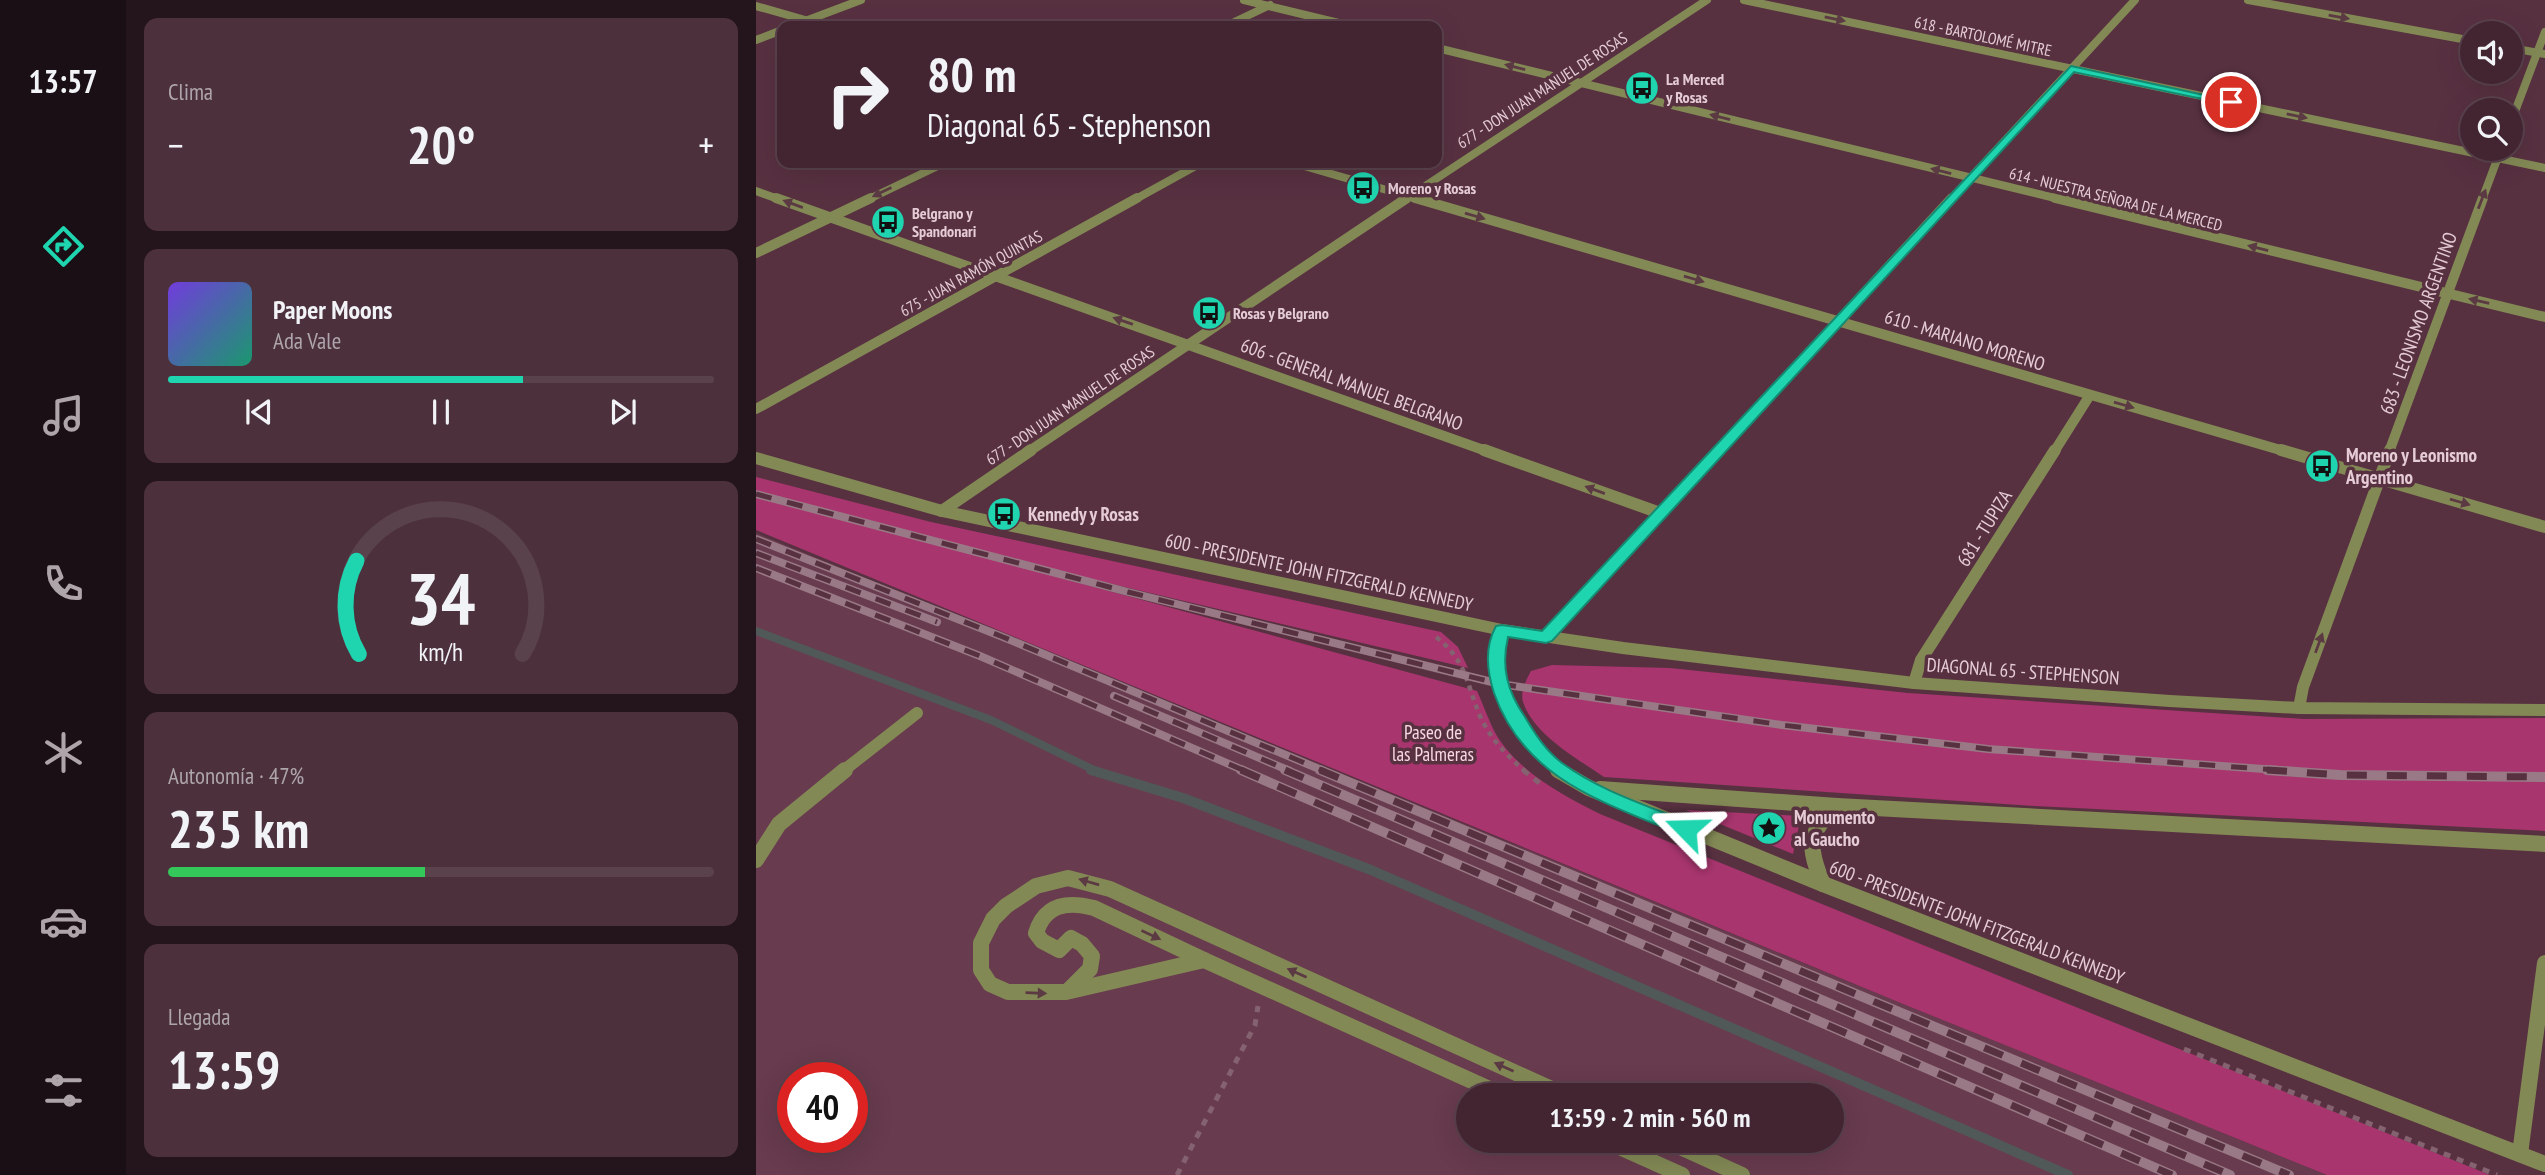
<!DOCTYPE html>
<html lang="es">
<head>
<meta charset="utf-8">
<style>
  body { margin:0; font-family:"PT Sans Narrow",sans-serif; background:#4c313d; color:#f1f3f6; height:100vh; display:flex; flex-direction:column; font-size:26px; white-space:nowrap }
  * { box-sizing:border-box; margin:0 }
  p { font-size:23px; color:#aea5ab }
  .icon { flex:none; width:38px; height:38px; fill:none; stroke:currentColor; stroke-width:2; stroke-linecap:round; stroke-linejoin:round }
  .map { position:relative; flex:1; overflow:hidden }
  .side { display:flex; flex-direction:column; gap:18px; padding:18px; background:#24141b; width:630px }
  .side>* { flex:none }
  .banner { position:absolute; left:21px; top:21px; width:665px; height:147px; border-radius:14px; box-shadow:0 7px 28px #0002,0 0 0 2px #5a424d; background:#422531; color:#f1f3f6; overflow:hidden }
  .controls { position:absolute; left:1704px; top:21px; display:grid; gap:14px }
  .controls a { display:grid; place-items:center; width:63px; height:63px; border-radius:50%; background:#422531; box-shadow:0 7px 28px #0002,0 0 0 2px #5a424d; font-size:35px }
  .speed { position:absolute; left:21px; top:1062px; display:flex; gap:14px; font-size:35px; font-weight:700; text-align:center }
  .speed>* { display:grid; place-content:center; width:91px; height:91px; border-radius:50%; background:#422531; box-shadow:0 7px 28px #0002,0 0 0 2px #5a424d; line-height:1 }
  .speed .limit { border:10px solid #d22; background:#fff; color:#111 }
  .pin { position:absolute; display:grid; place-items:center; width:60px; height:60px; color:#fff; margin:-30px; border:4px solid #fff; border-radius:50%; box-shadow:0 2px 7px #0007 }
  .me { position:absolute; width:77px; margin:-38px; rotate:292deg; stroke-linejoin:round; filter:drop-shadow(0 0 5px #0008) }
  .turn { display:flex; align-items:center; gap:24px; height:147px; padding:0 35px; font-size:32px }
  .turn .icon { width:91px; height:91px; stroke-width:2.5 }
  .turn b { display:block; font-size:49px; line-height:60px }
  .big { font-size:52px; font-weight:600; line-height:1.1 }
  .side .widget { flex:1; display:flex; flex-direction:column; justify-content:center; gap:10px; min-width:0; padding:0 24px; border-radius:14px; background:#4c313d }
  .side .dial { align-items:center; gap:0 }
  .dial svg { height:182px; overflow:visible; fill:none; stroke:#5a424d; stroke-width:7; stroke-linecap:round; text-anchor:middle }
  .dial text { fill:#f1f3f6; stroke:none }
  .song { display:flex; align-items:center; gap:21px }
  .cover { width:84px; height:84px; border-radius:10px; background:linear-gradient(135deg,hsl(260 70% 55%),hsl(160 70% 35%)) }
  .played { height:7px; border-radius:4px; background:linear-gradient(90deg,#1fd5b0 65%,#5a424d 65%) }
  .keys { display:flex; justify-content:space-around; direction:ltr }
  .heat { display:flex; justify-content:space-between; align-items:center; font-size:38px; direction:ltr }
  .charge { height:10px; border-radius:5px; background:linear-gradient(90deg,#34c759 47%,#5a424d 0) }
  .trip { position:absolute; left:700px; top:1083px; width:388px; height:70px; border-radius:35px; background:#422531; box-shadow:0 7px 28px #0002,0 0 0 2px #5a424d; font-weight:600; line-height:70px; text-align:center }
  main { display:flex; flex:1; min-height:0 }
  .dock { display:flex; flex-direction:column; width:126px; justify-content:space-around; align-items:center; background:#1a0f14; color:#aea5ab }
  .dock .icon { width:49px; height:49px }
  .dock .on { color:#1fd5b0 }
  .dock b { font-size:32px; color:#f1f3f6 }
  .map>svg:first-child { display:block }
</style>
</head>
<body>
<main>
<nav class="dock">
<b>13:57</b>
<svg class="icon on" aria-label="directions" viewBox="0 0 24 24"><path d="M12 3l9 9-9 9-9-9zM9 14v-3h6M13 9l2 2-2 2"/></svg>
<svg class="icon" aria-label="music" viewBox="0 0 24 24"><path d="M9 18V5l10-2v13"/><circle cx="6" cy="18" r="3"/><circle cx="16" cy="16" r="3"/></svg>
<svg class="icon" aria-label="phone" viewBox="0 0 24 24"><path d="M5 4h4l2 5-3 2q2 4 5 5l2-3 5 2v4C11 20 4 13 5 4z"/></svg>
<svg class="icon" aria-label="climate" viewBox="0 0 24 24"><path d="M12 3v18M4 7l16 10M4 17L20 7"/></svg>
<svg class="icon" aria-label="car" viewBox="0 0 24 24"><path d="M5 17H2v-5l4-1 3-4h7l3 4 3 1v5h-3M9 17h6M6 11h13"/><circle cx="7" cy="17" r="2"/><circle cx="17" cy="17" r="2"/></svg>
<svg class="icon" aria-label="filters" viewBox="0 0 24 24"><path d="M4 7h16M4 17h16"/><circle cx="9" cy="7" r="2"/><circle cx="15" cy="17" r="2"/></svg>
</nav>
<section class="side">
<div class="widget"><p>Clima</p>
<div class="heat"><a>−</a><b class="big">20°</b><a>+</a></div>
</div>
<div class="widget">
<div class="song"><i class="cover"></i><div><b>Paper Moons</b><p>Ada Vale</p></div></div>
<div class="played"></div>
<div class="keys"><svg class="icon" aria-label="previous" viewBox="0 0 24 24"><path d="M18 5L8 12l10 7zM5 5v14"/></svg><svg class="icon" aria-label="pause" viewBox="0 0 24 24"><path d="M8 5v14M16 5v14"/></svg><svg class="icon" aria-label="next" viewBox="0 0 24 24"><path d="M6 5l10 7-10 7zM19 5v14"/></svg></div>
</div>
<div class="widget dial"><svg viewBox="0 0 100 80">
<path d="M14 69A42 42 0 1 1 86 69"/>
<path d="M14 69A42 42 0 0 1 13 28" stroke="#1fd5b0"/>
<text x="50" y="56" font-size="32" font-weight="700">34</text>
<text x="50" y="72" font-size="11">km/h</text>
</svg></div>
<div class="widget"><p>Autonomía · 47%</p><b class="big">235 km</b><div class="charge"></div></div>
<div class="widget"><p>Llegada</p><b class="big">13:59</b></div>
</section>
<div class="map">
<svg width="1789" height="1175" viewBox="0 0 1789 1175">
  <rect width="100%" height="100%" fill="#583141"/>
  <path fill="#683b4e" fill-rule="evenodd" d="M0,533L1147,1004L1571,1175H0ZM37,1078H96V1138H37ZM712,1096H1076V1141H712Z"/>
  <g fill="#a8356e">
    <path d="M0,477L175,522L685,632L702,647L712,668L238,556L0,492Z"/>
    <path d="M0,495L721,691C728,706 733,722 741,736C763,772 808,796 844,814L1734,1175H1571L1147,1004L0,530Z"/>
    <path d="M796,665L914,668L1152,693L1548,719L1789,718V831L1279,806L848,777C821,758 779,736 767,702C764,692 770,680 775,671Z"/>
    <path d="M930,810L1045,816L1037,854Z"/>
  </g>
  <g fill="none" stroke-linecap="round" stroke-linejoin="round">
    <path stroke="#515958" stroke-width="8" d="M0,631L235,720L340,771"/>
    <path stroke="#515958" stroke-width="10" d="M335,770L427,798L615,870L1312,1175"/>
    <path stroke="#846270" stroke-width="4.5" stroke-dasharray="5 5" stroke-linecap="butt" d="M680,637C711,661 710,683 724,716C734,738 751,756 769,771"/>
    <g stroke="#846270" stroke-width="5" stroke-dasharray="7 7" stroke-linecap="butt">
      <path d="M767,770L786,785"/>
      <path d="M1428,1049L1741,1175"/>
      <path d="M421,1175L499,1025L502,1006"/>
    </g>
    <g stroke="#838955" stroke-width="8">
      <path d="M488,0L595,26"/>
      <path d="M988,0L1789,168"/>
      <path d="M1492,0L1717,41"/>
      <path d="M0,6L70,26"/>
      <path d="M36,26L105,0"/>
      <path d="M470,26L514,5"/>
      <path d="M0,40L26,30"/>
      <path d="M681,48L1307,200"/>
      <path d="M1755,48L1789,54"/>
      <path d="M1755,122L1789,32"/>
      <path d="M538,163L665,200"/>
      <path d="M0,191L25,200"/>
      <path d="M111,200L188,163"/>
      <path d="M378,200L445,163"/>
      <path d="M648,200L951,0"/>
      <path d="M1194,200L1379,0"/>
      <path d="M1726,200L1745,149"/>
    </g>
    <g stroke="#838955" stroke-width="10">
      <path d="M20,198L733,452"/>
      <path d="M659,198L1531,452"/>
      <path d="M1299,198L1789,317"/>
      <path d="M0,253L115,198"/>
      <path d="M0,409L381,198"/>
      <path d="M272,452L651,198"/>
      <path d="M961,452L1196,198"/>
      <path d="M1298,452L1334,395"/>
      <path d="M1633,452L1727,198"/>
    </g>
    <g stroke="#838955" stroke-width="12">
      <path d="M728,450L904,513"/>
      <path d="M1525,450L1789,527"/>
      <path d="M0,458L186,511L746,630L867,648L1158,683L1414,701L1543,708L1789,710"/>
      <path d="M186,511L275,450"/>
      <path d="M746,630C743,639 737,652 739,662C745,701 771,751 805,771"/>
      <path d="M790,637L963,450"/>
      <path d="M1158,683L1165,660L1299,450"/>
      <path d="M1543,708L1547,687L1634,450"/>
      <path d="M87,771L161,713"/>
    </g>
    <g stroke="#838955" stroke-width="16">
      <path d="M802,770L833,788L1067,884L1789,1164"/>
      <path d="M844,789L1081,806L1789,844"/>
      <path d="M0,860L23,824L89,770"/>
      <path d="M1067,884C1052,848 1050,833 1081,806"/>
      <path d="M313,990L334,969L336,956L326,944L315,938L303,950L286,941L280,933C289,904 311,901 338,908L448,960"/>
      <path d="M749,1096L448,960L310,992H252L234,984L225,970V943L237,919L250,906L280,886L312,878L354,889L811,1096"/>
      <path d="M850,1141L926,1175"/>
      <path d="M911,1141L986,1175"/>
      <path d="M1764,1154L1789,963"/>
    </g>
    <g stroke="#997985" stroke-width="8">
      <g id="rail-far1">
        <path d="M0,494L372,592L744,684L1026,725L1232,749L1535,771"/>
        <path d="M0,539L247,637L568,771"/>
        <path d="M0,553L181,622"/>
        <path d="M0,568L224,656L489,771"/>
        <path d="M358,696L534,771"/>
      </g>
    </g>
    <g stroke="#997985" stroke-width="10">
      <g id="rail">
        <path d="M485,770L1416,1175"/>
        <path d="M529,770L1474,1175"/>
        <path d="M564,770L1533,1175"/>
        <path d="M1511,770L1584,775L1789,777"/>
      </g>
    </g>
    <use href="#rail-far1" stroke="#583141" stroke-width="5" stroke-dasharray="16" stroke-linecap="butt"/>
    <use href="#rail" stroke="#583141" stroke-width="7" stroke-dasharray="20" stroke-linecap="butt"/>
  </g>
  <defs><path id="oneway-solid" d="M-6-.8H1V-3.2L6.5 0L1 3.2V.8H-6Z" transform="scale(1.75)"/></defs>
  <g fill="#5c3a43">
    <use href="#oneway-solid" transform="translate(1583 17) rotate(10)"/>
    <use href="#oneway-solid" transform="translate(1079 19) rotate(12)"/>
    <use href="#oneway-solid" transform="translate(759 67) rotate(-166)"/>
    <use href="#oneway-solid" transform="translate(1541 116) rotate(12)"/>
    <use href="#oneway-solid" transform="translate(964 117) rotate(-166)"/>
    <use href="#oneway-solid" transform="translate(1185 171) rotate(-166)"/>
    <use href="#oneway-solid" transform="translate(126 192) rotate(154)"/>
    <use href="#oneway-solid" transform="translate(1726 199) rotate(-69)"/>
    <use href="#oneway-solid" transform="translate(37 204) rotate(-160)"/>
    <use href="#oneway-solid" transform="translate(719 216) rotate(16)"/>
    <use href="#oneway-solid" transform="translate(1502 248) rotate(-166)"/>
    <use href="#oneway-solid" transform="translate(938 279) rotate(16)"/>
    <use href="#oneway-solid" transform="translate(1723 301) rotate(-167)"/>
    <use href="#oneway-solid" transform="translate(367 321) rotate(-161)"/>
    <use href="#oneway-solid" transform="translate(1368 405) rotate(16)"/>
    <use href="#oneway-solid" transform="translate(839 490) rotate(-160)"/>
    <use href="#oneway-solid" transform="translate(1704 502) rotate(16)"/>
    <use href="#oneway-solid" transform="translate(1563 643) rotate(-70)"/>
    <use href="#oneway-solid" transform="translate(333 882) rotate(-164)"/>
    <use href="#oneway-solid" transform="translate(395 935) rotate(25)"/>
    <use href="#oneway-solid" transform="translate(541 973) rotate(-156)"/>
    <use href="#oneway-solid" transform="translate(280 993) rotate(2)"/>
    <use href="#oneway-solid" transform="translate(748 1067) rotate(-156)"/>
  </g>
  <path fill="#1fd5b0" stroke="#148a72" stroke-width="2" d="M1315,66L1480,102L1475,105L1318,72L796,641L790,643L752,637C745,667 751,691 769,717C779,734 790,751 806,763C844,791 893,806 936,824L939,829L936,834L930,836L923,834C847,802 768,779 738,693C731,671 728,648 740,626L746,625L786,631Z"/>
  <defs>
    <g id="bus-disc" transform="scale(1.75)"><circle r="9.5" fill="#1fd5b0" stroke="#583141"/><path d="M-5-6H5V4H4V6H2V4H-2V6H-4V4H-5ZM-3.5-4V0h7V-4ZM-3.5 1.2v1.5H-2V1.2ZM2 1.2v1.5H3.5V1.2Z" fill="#111"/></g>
    <g id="sight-disc" transform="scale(1.75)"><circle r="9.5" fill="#1fd5b0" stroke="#583141"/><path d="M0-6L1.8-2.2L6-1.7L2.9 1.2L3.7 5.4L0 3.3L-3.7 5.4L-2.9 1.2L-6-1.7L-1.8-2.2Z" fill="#111"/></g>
  </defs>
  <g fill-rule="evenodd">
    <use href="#bus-disc" x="886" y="88"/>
    <use href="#bus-disc" x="607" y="188"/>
    <use href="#bus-disc" x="132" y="222"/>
    <use href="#bus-disc" x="453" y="313"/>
    <use href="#bus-disc" x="1566" y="466"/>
    <use href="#bus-disc" x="248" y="514"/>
    <use href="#sight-disc" x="1013" y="828"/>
  </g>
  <g text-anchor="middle" stroke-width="7" stroke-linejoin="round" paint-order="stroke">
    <g font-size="16" fill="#e5ccd5" stroke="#583141">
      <text transform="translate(1227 36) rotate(12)" y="6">618 - BARTOLOMÉ MITRE</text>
      <text transform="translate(786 90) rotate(-33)" y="6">677 - DON JUAN MANUEL DE ROSAS</text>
      <text transform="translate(1360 199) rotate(14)" y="6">614 - NUESTRA SEÑORA DE LA MERCED</text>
      <text transform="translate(215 273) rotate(-29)" y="6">675 - JUAN RAMÓN QUINTAS</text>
      <text transform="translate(314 405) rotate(-34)" y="6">677 - DON JUAN MANUEL DE ROSAS</text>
    </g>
    <g font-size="16" font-weight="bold" fill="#e5ccd5" stroke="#583141" text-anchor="start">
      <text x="910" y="85">La Merced<tspan x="910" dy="18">y Rosas</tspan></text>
      <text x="632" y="194">Moreno y Rosas</text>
      <text x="156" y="219">Belgrano y<tspan x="156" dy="18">Spandonari</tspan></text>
      <text x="477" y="319">Rosas y Belgrano</text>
    </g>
    <g font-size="19" fill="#e5ccd5" stroke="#583141">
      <text transform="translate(1662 323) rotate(-70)" y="7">683 - LEONISMO ARGENTINO</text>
      <text transform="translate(1209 340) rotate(17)" y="7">610 - MARIANO MORENO</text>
      <text transform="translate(596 384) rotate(20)" y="7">606 - GENERAL MANUEL BELGRANO</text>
      <text transform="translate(1228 528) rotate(-58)" y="7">681 - TUPIZA</text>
      <text transform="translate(563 572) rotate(12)" y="7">600 - PRESIDENTE JOHN FITZGERALD KENNEDY</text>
      <text transform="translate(1267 671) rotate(4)" y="7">DIAGONAL 65 - STEPHENSON</text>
      <text transform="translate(1221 922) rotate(21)" y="7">600 - PRESIDENTE JOHN FITZGERALD KENNEDY</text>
    </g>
    <g font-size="19" font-weight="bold" fill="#e5ccd5" stroke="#583141" text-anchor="start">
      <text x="1590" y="462">Moreno y Leonismo<tspan x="1590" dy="22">Argentino</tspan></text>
      <text x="272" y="521">Kennedy y Rosas</text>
      <text x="1038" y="824">Monumento<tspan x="1038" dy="22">al Gaucho</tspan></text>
    </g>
    <g font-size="19" fill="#f8d8e3" stroke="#583141">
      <text x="677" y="739">Paseo de<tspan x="677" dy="22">las Palmeras</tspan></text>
    </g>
  </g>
</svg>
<div class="controls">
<a><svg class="icon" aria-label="sound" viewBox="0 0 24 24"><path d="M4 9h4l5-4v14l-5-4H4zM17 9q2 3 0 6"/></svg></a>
<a><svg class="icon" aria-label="search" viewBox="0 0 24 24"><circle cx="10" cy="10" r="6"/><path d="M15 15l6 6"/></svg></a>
</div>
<div class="speed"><div class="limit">40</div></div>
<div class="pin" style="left:1475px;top:102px;background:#d93025"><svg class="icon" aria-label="arrive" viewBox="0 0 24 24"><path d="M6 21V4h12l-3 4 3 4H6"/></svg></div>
<svg class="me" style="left:930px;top:829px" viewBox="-20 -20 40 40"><path d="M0-17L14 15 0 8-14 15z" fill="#1fd5b0" stroke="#fff" stroke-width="4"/></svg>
<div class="trip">13:59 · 2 min · 560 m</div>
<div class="banner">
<div class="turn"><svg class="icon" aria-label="right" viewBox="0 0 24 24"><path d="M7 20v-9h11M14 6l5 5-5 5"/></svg><div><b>80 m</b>Diagonal 65 - Stephenson</div></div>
</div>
</div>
</main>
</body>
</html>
